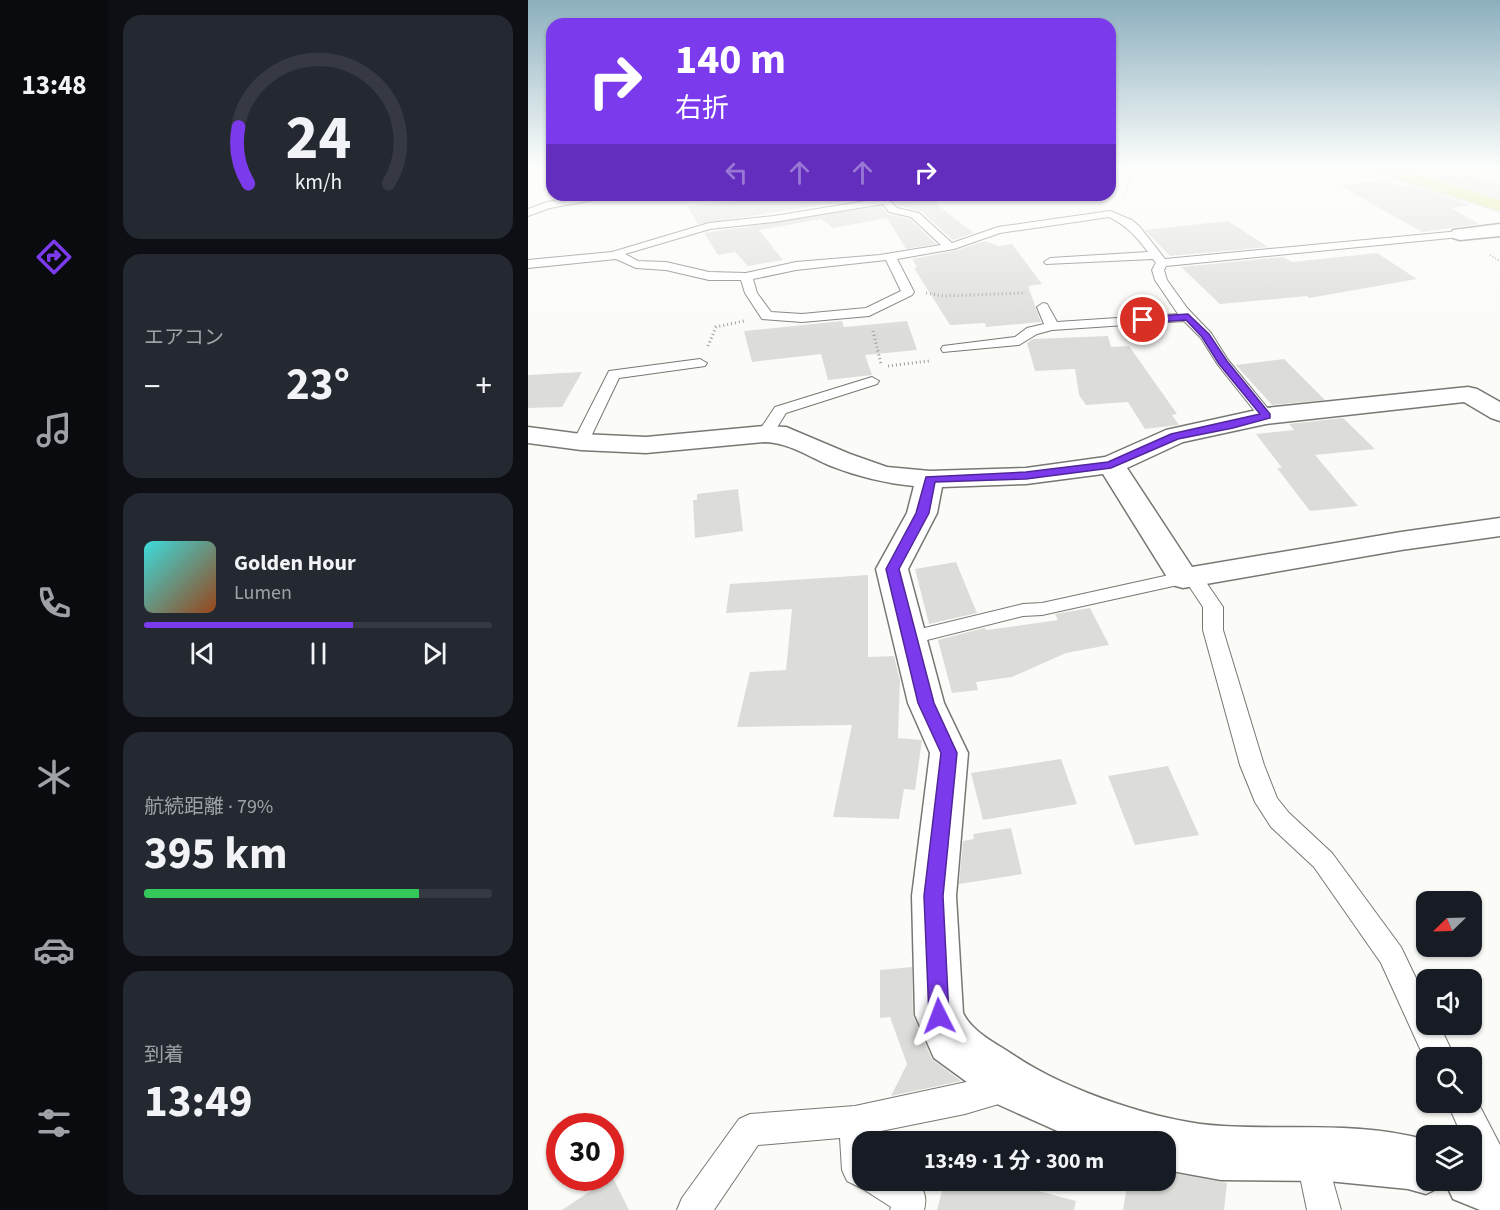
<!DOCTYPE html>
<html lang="ja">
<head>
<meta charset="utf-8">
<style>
  body { margin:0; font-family:"Source Sans 3","Noto Sans JP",sans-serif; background:#242831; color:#f1f3f6; height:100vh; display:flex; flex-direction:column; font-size:22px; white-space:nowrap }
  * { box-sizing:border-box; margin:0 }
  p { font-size:20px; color:#9ea1a6 }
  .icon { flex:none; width:33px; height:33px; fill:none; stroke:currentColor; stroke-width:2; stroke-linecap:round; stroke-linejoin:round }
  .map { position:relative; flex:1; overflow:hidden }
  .sheet { display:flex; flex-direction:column; gap:15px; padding:15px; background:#0d0f14; width:420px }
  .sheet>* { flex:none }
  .hud { position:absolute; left:18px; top:18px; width:570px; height:183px; border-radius:18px; box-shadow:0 2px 4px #0004; background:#7c3aed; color:#fff; overflow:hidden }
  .needle { width:39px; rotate:247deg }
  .fabs { position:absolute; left:888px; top:891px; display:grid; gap:12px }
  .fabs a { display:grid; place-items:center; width:66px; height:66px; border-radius:12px; background:#171b24; box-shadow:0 2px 4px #0004; font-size:30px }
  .speed { position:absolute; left:18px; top:1113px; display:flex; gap:12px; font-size:30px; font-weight:700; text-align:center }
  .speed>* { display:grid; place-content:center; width:78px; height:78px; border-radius:50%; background:#171b24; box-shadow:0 2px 4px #0004; line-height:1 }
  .speed .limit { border:9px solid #d22; background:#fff; color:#111 }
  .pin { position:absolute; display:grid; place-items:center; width:51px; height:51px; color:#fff; margin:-26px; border:3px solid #fff; border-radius:50%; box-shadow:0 2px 6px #0007 }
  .me { position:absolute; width:66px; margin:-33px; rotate:357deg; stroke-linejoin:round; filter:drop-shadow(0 0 4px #0008) }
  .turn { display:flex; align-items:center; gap:21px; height:126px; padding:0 30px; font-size:27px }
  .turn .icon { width:78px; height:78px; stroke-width:2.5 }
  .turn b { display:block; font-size:42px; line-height:51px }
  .lanes { display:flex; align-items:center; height:57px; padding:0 30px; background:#0003; justify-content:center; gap:30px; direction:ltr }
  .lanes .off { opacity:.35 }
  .big { font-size:45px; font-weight:700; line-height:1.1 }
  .sheet .card { flex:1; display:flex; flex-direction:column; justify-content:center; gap:9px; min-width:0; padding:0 21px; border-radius:18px; background:#242831 }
  .sheet .dial { align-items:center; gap:0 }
  .dial svg { height:156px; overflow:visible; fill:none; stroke:#363941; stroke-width:7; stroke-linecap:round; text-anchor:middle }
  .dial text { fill:#f1f3f6; stroke:none }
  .song { display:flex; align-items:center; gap:18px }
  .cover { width:72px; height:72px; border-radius:9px; background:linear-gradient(135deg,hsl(180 70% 55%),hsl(20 70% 35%)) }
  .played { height:6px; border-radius:3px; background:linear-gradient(90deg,#7c3aed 60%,#363941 60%) }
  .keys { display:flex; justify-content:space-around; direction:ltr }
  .heat { display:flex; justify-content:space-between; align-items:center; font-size:33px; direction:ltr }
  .charge { height:9px; border-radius:4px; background:linear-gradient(90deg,#34c759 79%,#363941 0) }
  .trip { position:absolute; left:324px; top:1131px; width:324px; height:60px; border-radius:18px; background:#171b24; box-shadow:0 2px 4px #0004; font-weight:700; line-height:60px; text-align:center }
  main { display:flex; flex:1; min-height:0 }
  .tab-bar { display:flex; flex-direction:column; width:108px; justify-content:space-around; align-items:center; background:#090b0e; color:#9ea1a6 }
  .tab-bar .icon { width:42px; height:42px }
  .tab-bar .selected { color:#7c3aed }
  .tab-bar b { font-size:27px; color:#f1f3f6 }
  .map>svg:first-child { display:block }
</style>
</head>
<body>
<main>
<nav class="tab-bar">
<b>13:48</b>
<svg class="icon selected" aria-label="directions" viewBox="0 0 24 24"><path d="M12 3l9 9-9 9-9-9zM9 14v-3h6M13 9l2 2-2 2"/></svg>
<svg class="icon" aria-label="music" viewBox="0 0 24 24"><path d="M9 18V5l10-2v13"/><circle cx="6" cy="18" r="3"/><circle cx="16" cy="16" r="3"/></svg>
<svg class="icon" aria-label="phone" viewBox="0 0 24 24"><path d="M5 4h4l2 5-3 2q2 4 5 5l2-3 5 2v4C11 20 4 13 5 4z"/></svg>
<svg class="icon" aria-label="climate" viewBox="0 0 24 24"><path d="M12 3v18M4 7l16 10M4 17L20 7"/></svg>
<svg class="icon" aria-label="car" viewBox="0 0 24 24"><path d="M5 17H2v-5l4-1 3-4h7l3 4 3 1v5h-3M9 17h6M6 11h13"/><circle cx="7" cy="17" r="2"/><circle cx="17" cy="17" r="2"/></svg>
<svg class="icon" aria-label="filters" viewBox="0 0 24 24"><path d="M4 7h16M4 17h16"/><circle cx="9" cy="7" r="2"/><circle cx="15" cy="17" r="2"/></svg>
</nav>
<section class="sheet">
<div class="card dial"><svg viewBox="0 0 100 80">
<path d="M14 69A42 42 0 1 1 86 69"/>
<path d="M14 69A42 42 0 0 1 9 40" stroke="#7c3aed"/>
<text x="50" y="56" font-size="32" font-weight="700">24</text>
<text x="50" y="72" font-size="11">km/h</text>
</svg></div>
<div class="card"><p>エアコン</p>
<div class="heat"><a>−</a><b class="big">23°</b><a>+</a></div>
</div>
<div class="card">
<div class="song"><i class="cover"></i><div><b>Golden Hour</b><p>Lumen</p></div></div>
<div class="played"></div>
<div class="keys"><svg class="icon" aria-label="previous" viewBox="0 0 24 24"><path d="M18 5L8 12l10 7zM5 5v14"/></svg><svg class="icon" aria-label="pause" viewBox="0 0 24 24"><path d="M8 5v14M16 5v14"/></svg><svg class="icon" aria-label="next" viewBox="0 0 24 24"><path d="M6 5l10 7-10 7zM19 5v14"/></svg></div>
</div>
<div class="card"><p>航続距離 · 79%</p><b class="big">395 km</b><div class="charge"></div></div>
<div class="card"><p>到着</p><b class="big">13:49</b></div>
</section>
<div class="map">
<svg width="972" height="1210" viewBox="0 0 972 1210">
  <rect width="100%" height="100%" fill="#fbfcf8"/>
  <g fill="#dcddd9">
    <path d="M919,174L932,178L940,175L972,185V198L906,177Z"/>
    <path d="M861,180L872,187L881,185L944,205L923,208L951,224L894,232L811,185Z"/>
    <path d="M258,195H345L346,197L170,224L159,206L259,196Z"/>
    <path d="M360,195H408L409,205L446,233L425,240L393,211L370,206Z"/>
    <path d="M354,206L360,214L382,219L408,244L378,249L359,218L305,228L293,219L231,230L255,260L220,266L207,252L190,255L176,233Z"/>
    <path d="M700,221L740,247L642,256L617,230Z"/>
    <path d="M457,241L471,246L484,244L514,284L500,286L513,322L458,327L457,323L422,325L386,268L389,267L384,259L426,251Z"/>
    <path d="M849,253L889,279L781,298L779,296L692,304L653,267L755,257L764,262Z"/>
    <path d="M314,321L316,327L379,321L389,350L337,355L344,375L300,380L293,354L224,362L216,331Z"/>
    <path d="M580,336L583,347L601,346L649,414L644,415L651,425L617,429L600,402L558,405L551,395L547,369L507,371L499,343L505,339Z"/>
    <path d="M756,359L797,400L744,405L708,365Z"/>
    <path d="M54,372L34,407L0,408V375Z"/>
    <path d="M815,418L847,449L787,455L830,506L782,511L749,468H754L728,434L766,430L761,424Z"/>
    <path d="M210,489L215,531L167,538L165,500H169V494Z"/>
    <path d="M428,562L449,613L401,624L387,569Z"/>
    <path d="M340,575V657L366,656L372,680L370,738L394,740L387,790L376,789L371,819L305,817L324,725L209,727L222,672L258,670L264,609L198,613L202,584Z"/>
    <path d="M562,608L581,645L538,653L484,677L448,682L450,690L424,693L410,640L456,628L459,630L530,620L527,614Z"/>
    <path d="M533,759L549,804L455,820L443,773Z"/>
    <path d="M640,766L671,835L607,845L580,776Z"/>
    <path d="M483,828L494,874L431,884L435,841L446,839L445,834Z"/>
    <path d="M384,967L385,1016L404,1059L433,1081L363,1096L379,1064L362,1017L352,1018V970Z"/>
    <path d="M638,1172L699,1183L696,1210H595L600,1180H638Z"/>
    <path d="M84,1176L101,1210H34L82,1178Z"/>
    <path d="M417,1180H469L548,1201L546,1210H409Z"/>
  </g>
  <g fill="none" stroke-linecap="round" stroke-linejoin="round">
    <g stroke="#777874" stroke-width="2">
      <g id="service">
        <path d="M59,195H82L77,198L22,208L0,216V209L19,202Z"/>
        <path d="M347,195H357L369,208L391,213L424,243L470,227L582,211L604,220L612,227L637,259L932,231L938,234L932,237L638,266L636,270L639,280L659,308L683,333L700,360L746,416L738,421L733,419L690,365L673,338L656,321L524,330L509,334L491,345L415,352L413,349L415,346L487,337L499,328L516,324L509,307L515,303L519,304L529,322L650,314L627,280L624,270L628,263L625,259L518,264L516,262L522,258L620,252C608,236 599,226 581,217L472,233L426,249L369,259L386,292L384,295L341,316L274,322L234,319L217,293L213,280H181L138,270L108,268L88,259L0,268V260L84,252L181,223L246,216L350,199ZM355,204L361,212L383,217L413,245L352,255L268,262L218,273L181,272L138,262L110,261L97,254L182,229L246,222ZM358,260L373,291L338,308L274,314L243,312L229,293L225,279L268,270Z"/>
        <path d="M172,359L179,363L177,366L91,378L59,445L53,447L45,442L81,371Z"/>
        <path d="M344,377L351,381L349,384L258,413L243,437H231L229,434L247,407Z"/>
        <path d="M664,570L671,572L695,607V630L736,765L749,798L761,813L804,853L873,947L898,999V1024H911L927,1058H898V1062L853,963L786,867L743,827L727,802L712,765L675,630V607L659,583L514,615L495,616L383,644L376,643L373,638L376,633L495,604L514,603Z"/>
        <path d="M480,1073L491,1078L495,1088L491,1098L437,1114L343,1133L344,1142H334V1180C359,1180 406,1172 396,1210H362L363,1207L335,1189L319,1181L314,1170L312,1138L230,1145L186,1210H149L154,1198L211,1119L222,1114L327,1106Z"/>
        <path d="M944,1091L972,1145V1196L960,1192L944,1156V1136H934L919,1102H944Z"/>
        <path d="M784,1141L795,1146L813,1210H779L768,1157L773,1146Z"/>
      </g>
    </g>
    <g stroke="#777874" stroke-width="3">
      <g id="minor">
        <path d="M972,224V236L932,240L925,238L923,234L925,230Z"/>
        <path d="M940,387L949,389L972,402V421L963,418L936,402L738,424L655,442L599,468L664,567L873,532L972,518V536L873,550L655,588L644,585L575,474L498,484L414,487L409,513L380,569L416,703L440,753L428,896L435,1013C445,1033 468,1043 487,1056C539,1091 633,1123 695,1126C762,1130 833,1121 898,1140V1180H944V1152L972,1160V1210H952L925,1199L918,1184L898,1194L880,1189L800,1181L693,1180L638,1170V1142H554L469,1104L406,1058L387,1015L384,896L402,753L380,703L348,569L379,513L386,486C357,483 331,477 303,466C281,457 262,443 237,442L118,453L53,450L0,443V427L53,434L118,437L237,426L258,427L322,454L359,467L402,471L498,468L577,457L638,430L738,408Z"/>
      </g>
    </g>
    <g stroke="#d8d8d8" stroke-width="3">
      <path id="primary" d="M840,167H865L972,200V211L842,170Z"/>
    </g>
    <g stroke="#9b9b99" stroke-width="2" stroke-dasharray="1 2" stroke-linecap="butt">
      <path d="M596,198L605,167"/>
      <path d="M962,255L972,261"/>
    </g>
    <g stroke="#9b9b99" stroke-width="3" stroke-dasharray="1 3" stroke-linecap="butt">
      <path d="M398,293L416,296L498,293"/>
      <path d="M345,331L353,364"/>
      <path d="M180,346L188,327L216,321"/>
      <path d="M360,366L401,361"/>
    </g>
    <use href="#service" fill="#fff" fill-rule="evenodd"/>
    <use href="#minor" fill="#fff" fill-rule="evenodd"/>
    <use href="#primary" fill="#dae085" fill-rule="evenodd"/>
  </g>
  <linearGradient id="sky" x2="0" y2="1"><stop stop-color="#8cafbe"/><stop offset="0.5" stop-color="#fdfefc"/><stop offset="1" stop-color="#fdfefc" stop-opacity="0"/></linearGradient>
  <rect width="972" height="336" fill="url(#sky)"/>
  <path fill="#7c3aed" stroke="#51269a" stroke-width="1.5" d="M660,314L681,334L699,361L742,414V418L705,428L650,439L583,468L498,479L407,482L401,513L371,569L406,703L429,753L415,896L421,1016L418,1022L411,1025L404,1022L401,1016L396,896L413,753L390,703L358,569L388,513L398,477L498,472L580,462L643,434L732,414L691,364L674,337L658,320L615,323L610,320L615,317Z"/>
</svg>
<div class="fabs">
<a><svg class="needle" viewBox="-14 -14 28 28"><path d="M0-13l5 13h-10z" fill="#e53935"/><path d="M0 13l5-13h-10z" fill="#9ea1a6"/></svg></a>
<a><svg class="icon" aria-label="sound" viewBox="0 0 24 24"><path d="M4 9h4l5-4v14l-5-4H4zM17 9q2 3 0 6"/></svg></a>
<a><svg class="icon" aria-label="search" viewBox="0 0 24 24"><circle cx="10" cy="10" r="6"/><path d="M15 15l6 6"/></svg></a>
<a><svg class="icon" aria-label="layers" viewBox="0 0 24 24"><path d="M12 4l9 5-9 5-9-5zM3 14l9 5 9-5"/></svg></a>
</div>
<div class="speed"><div class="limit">30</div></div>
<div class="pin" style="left:615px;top:320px;background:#d93025"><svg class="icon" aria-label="arrive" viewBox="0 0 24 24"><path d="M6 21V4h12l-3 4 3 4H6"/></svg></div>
<svg class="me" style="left:411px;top:1016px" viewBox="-20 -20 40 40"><path d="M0-17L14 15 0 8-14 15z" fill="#7c3aed" stroke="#fff" stroke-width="4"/></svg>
<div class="trip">13:49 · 1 分 · 300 m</div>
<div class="hud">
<div class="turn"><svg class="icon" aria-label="right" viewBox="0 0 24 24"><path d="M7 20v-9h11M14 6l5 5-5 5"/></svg><div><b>140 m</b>右折</div></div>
<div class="lanes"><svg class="icon off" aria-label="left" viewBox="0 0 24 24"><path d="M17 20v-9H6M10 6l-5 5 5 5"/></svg><svg class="icon off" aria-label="ahead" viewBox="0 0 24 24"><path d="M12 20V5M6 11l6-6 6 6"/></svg><svg class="icon off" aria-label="ahead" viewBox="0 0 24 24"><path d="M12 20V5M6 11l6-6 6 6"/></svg><svg class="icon" aria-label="right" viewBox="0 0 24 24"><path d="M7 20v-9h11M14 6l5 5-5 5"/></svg></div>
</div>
</div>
</main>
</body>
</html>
